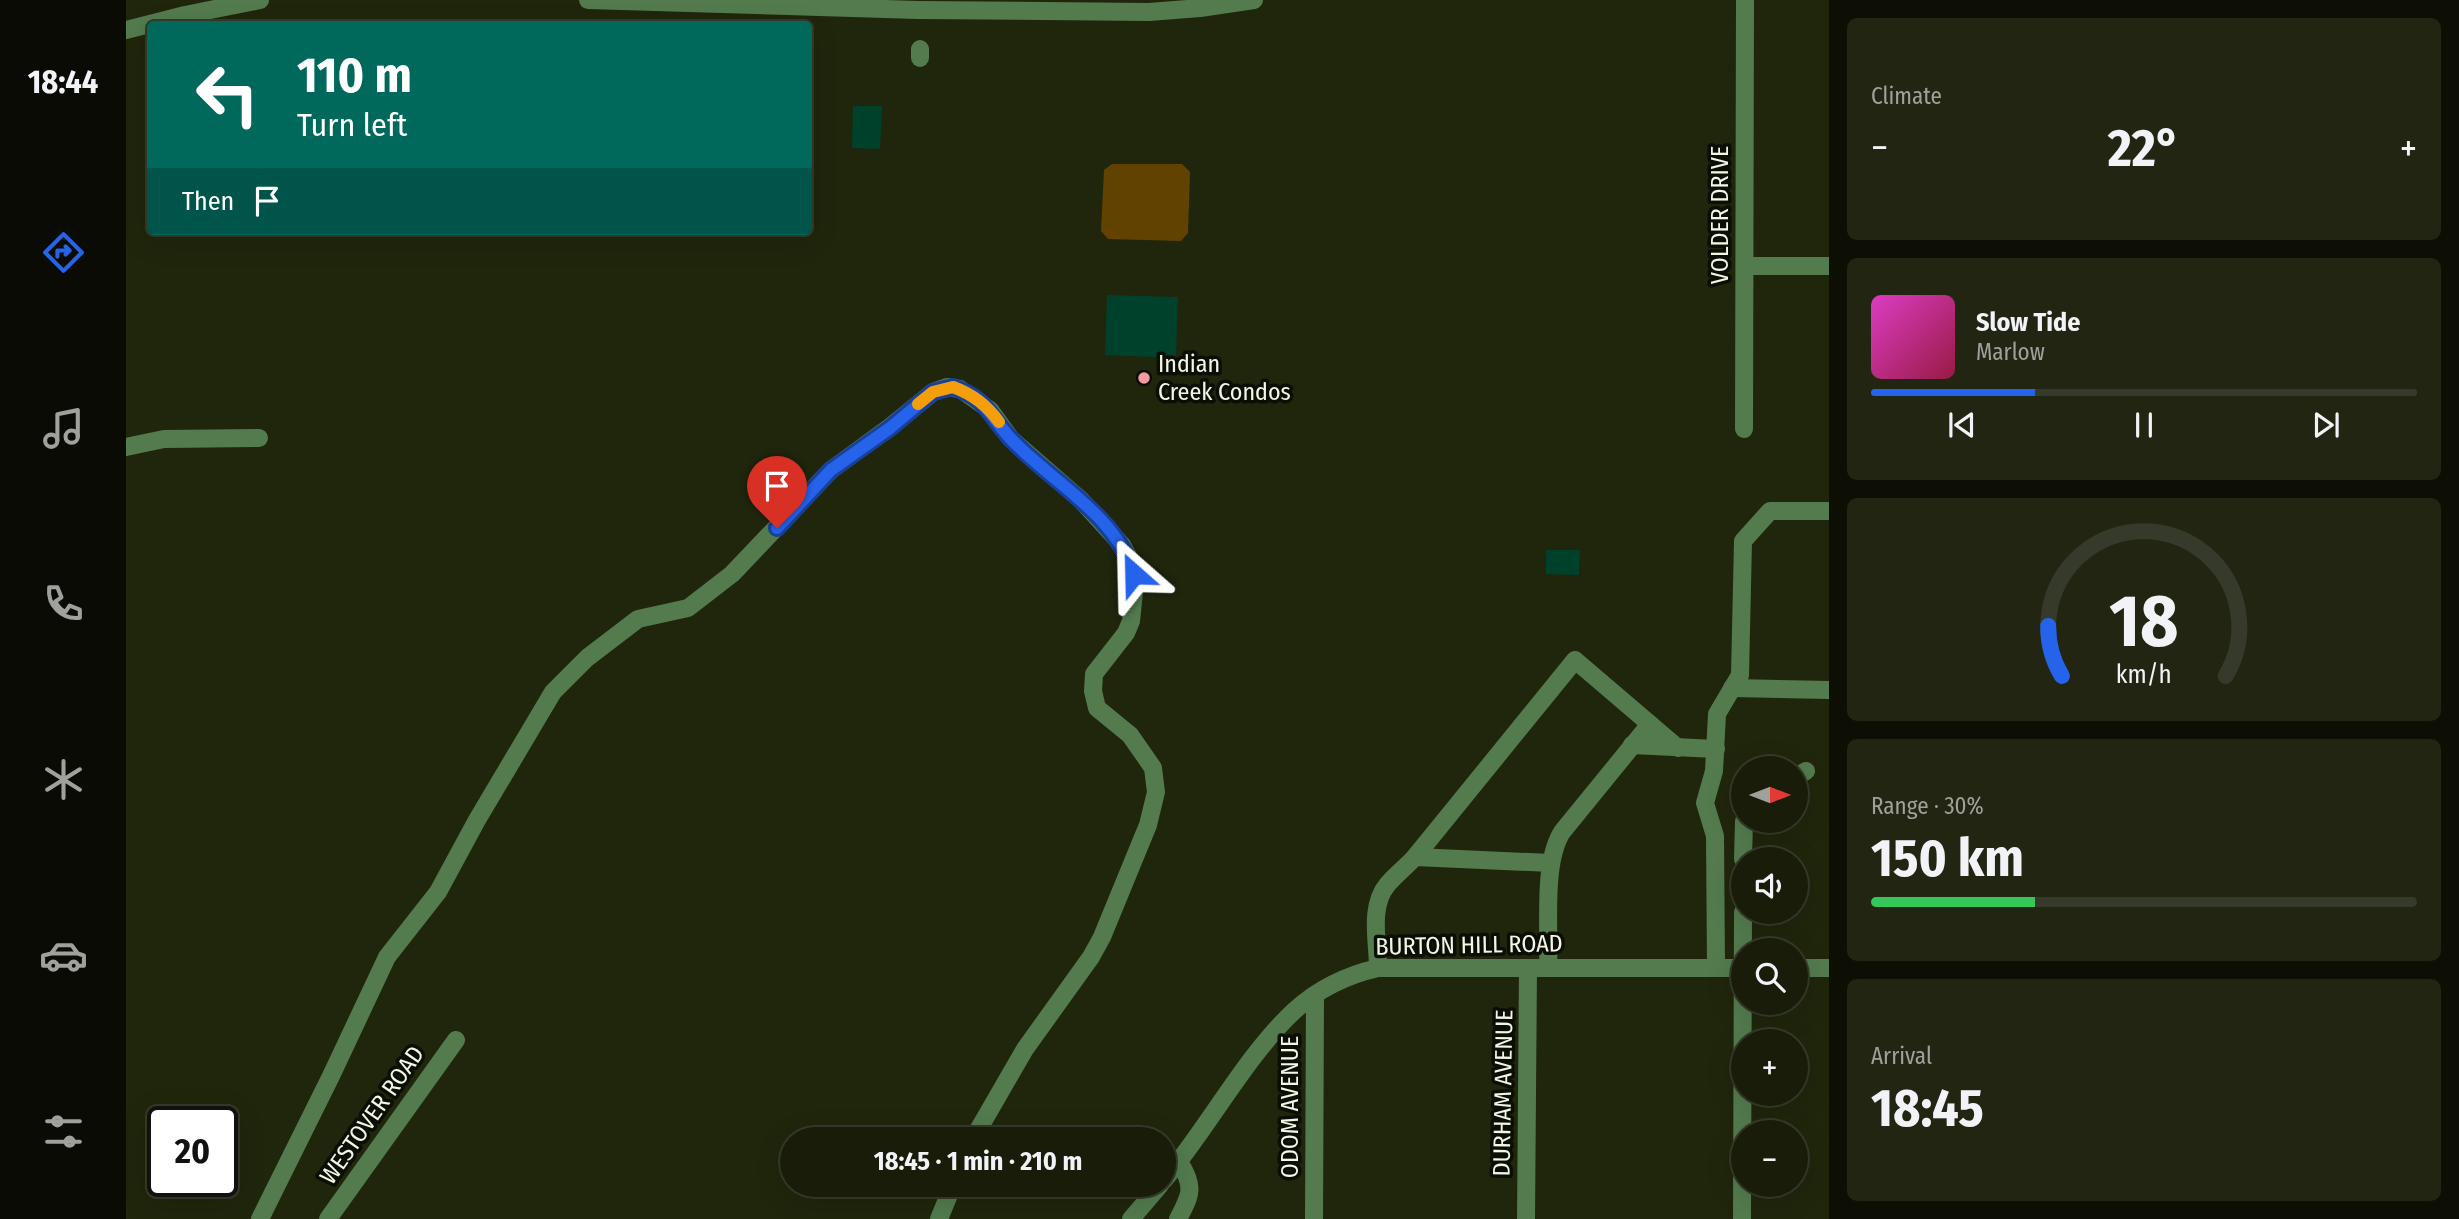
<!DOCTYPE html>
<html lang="en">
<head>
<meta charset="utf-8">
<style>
  body { margin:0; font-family:"Fira Sans Condensed",sans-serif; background:#212512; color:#f1f3f6; height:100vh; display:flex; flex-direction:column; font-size:26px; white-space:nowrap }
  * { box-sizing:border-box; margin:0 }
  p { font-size:23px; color:#9fa19c }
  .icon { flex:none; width:38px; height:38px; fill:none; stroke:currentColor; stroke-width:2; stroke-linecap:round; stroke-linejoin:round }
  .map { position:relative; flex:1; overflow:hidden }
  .sheet { display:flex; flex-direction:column; gap:18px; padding:18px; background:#0d0f05; width:630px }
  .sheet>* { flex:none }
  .banner { position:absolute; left:21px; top:21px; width:665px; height:214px; border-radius:7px; box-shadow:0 7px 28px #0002,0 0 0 2px #363a2a; background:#00695c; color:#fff; overflow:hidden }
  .needle { width:46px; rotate:90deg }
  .buttons { position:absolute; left:1605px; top:756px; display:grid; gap:14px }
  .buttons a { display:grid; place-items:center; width:77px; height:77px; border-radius:50%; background:#181c09; box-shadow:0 7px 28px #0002,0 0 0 2px #363a2a; font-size:35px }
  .speed { position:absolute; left:21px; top:1106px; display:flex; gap:14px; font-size:35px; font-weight:700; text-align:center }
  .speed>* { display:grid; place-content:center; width:91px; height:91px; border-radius:50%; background:#181c09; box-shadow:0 7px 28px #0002,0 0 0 2px #363a2a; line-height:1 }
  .speed .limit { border:4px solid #111; border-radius:10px; background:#fff; color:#111 }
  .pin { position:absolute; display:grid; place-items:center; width:60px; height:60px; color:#fff; margin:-72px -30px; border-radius:50% 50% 50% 0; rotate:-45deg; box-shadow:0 0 7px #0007 }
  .pin .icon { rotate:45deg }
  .me { position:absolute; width:77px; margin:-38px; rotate:335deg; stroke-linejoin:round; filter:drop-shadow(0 0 5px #0008) }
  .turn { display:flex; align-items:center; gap:24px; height:147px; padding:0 35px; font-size:32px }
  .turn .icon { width:91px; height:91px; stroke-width:2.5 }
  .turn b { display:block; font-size:49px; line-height:60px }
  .then { display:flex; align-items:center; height:66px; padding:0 35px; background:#0003; gap:14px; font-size:26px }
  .big { font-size:52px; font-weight:700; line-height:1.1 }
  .sheet .card { flex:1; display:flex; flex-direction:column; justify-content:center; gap:10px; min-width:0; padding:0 24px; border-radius:10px; background:#212512 }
  .sheet .dial { align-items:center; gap:0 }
  .dial svg { height:182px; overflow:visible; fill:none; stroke:#363a2a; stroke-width:7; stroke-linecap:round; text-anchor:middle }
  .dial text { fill:#f1f3f6; stroke:none }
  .song { display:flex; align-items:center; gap:21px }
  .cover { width:84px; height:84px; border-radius:10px; background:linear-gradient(135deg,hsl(310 70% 55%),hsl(340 70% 35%)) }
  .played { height:7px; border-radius:4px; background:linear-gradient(90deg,#2563eb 30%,#363a2a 30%) }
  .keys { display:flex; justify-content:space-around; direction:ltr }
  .heat { display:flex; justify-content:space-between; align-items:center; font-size:38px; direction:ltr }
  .charge { height:10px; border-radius:5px; background:linear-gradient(90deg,#34c759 30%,#363a2a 0) }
  .trip { position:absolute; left:654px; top:1127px; width:396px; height:70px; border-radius:35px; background:#181c09; box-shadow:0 7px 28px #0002,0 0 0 2px #363a2a; font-weight:700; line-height:70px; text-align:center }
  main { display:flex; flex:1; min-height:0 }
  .dock { display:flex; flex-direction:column; width:126px; justify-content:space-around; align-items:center; background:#0a0b04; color:#9fa19c }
  .dock .icon { width:49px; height:49px }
  .dock .current { color:#2563eb }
  .dock b { font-size:32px; color:#f1f3f6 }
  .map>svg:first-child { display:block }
</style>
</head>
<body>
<main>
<nav class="dock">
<b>18:44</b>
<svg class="icon current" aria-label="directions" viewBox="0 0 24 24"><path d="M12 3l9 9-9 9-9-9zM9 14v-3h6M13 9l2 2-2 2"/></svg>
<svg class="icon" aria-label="music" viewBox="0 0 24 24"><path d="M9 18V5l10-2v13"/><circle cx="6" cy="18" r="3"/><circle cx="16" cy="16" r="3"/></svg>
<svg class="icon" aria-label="phone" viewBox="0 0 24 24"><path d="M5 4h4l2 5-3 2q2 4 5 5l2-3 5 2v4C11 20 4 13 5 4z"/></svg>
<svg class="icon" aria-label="climate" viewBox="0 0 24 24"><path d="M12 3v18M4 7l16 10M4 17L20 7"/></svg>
<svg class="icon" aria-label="car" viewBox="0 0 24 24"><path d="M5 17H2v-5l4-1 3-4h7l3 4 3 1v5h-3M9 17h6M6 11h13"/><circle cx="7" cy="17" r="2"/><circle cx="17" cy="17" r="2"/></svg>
<svg class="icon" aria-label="filters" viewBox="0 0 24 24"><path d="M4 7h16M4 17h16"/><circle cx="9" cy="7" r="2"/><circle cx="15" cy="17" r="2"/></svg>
</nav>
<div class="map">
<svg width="1703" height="1219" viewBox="0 0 1703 1219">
  <rect width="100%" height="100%" fill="#20260c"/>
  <path fill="#624201" d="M986,164H1056L1064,172L1062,233L1055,241L982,239L975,231L978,170Z"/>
  <g fill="#00412b">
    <path d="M727,106H756L754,149L726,148Z"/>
    <path d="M981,295L1052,297L1050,358L979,355Z"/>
    <path d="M1420,550H1454L1453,575L1420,574Z"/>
  </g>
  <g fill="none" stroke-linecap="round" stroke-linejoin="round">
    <g stroke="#537b4e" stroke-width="18">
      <path d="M462,0L792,10L1023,12L1074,8L1128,0"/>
      <path d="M0,30L59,15L134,0"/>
      <path d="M794,49V58"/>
      <path d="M1619,266H1703"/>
      <path d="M1618,429L1619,0"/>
      <path d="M0,447L38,439L133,438"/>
      <path d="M1606,688L1703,690"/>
      <path d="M1506,745L1590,749"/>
      <path d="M1670,777L1680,771"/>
      <path d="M1289,857L1449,660L1552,748"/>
      <path d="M1617,859L1618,821"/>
      <path d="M1590,967L1589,836L1579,803L1588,771L1591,714L1614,675L1617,541L1644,511H1703"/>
      <path d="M1252,968C1252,942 1243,907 1261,885C1269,875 1280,867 1289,857L1425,863"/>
      <path d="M1422,968C1424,929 1416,864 1436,832L1524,724"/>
      <path d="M1670,968H1703"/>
      <path d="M1038,1180C1082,1128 1119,1057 1168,1011C1192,989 1221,975 1252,968H1617"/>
      <path d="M134,1219L205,1076L261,957L312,892L351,820L427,692L461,658L512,619L562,608L606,574L705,470L764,427L807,392L821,387L834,389L864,410L885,439L955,500L996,545L1005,562L1009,582L1005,621L1000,633L968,674L967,691L971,708L1004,735L1027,768L1030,792L1022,825L976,937L965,957L899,1049L847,1139"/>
      <path d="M202,1219L330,1040"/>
      <path d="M813,1219L827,1185"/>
      <path d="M1005,1219L1034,1185"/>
      <path d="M1052,1219C1065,1195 1069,1186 1053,1162"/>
      <path d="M1188,1219L1189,995"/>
      <path d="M1400,1219L1402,968"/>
      <path d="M1616,1219L1617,912"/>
    </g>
  </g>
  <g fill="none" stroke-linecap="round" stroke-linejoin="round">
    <g stroke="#184099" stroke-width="18">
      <path id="route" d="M651,528L705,470L764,428L807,392L827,387C863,400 863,416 886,440C926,482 990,515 1008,574"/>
    </g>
    <use href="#route" stroke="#2563eb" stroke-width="12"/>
    <path stroke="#f59e0b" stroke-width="12" d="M792,404L807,392L827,387C846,394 861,405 873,422"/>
  </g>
  <circle fill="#f49aa3" stroke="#0b0e04" stroke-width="2.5" cx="1018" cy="378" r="7"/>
  <g text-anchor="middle" stroke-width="7" stroke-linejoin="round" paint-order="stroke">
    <g font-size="24" fill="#f1f6e5" stroke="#0b0e04">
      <text transform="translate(1594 215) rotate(-90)" y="8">VOLDER DRIVE</text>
      <text transform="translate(1343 945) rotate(-1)" y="8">BURTON HILL ROAD</text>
      <text transform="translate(1377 1093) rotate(-89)" y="8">DURHAM AVENUE</text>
      <text transform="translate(1164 1107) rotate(-90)" y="8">ODOM AVENUE</text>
      <text transform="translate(246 1115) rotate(-55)" y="8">WESTOVER ROAD</text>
    </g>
    <g font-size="24" fill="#f1f6e5" stroke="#0b0e04" text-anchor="start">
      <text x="1032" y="372">Indian<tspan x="1032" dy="28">Creek Condos</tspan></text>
    </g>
  </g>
</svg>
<div class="buttons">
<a><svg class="needle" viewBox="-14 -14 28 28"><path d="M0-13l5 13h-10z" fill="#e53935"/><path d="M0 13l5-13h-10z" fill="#9fa19c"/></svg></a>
<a><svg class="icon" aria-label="sound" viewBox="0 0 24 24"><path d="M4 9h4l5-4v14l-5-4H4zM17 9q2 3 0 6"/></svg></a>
<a><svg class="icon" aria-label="search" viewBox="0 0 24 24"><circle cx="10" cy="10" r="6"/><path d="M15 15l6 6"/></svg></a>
<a>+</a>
<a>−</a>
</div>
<div class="speed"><div class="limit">20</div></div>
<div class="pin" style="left:651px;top:528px;background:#d93025"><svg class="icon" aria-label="arrive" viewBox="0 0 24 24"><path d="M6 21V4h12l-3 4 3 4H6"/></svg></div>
<svg class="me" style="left:1008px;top:574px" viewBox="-20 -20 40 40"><path d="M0-17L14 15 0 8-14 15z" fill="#2563eb" stroke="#fff" stroke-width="4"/></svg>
<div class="trip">18:45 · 1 min · 210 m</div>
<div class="banner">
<div class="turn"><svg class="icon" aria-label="left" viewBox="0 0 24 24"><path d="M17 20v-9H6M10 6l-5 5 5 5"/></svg><div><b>110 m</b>Turn left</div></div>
<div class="then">Then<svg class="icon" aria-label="arrive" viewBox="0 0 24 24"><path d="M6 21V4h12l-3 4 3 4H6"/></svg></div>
</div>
</div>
<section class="sheet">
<div class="card"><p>Climate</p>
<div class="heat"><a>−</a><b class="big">22°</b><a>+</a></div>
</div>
<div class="card">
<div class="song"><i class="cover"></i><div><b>Slow Tide</b><p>Marlow</p></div></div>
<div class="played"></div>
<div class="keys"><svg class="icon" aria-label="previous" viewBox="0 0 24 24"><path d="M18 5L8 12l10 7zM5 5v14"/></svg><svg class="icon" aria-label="pause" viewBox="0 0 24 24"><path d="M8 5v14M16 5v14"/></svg><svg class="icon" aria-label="next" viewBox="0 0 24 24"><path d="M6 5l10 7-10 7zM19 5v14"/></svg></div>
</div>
<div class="card dial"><svg viewBox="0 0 100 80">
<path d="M14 69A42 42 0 1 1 86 69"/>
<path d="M14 69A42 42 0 0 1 8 47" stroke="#2563eb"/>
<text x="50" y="56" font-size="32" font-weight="700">18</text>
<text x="50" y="72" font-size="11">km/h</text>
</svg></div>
<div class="card"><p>Range · 30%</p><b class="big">150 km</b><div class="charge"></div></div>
<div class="card"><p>Arrival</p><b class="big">18:45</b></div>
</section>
</main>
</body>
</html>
